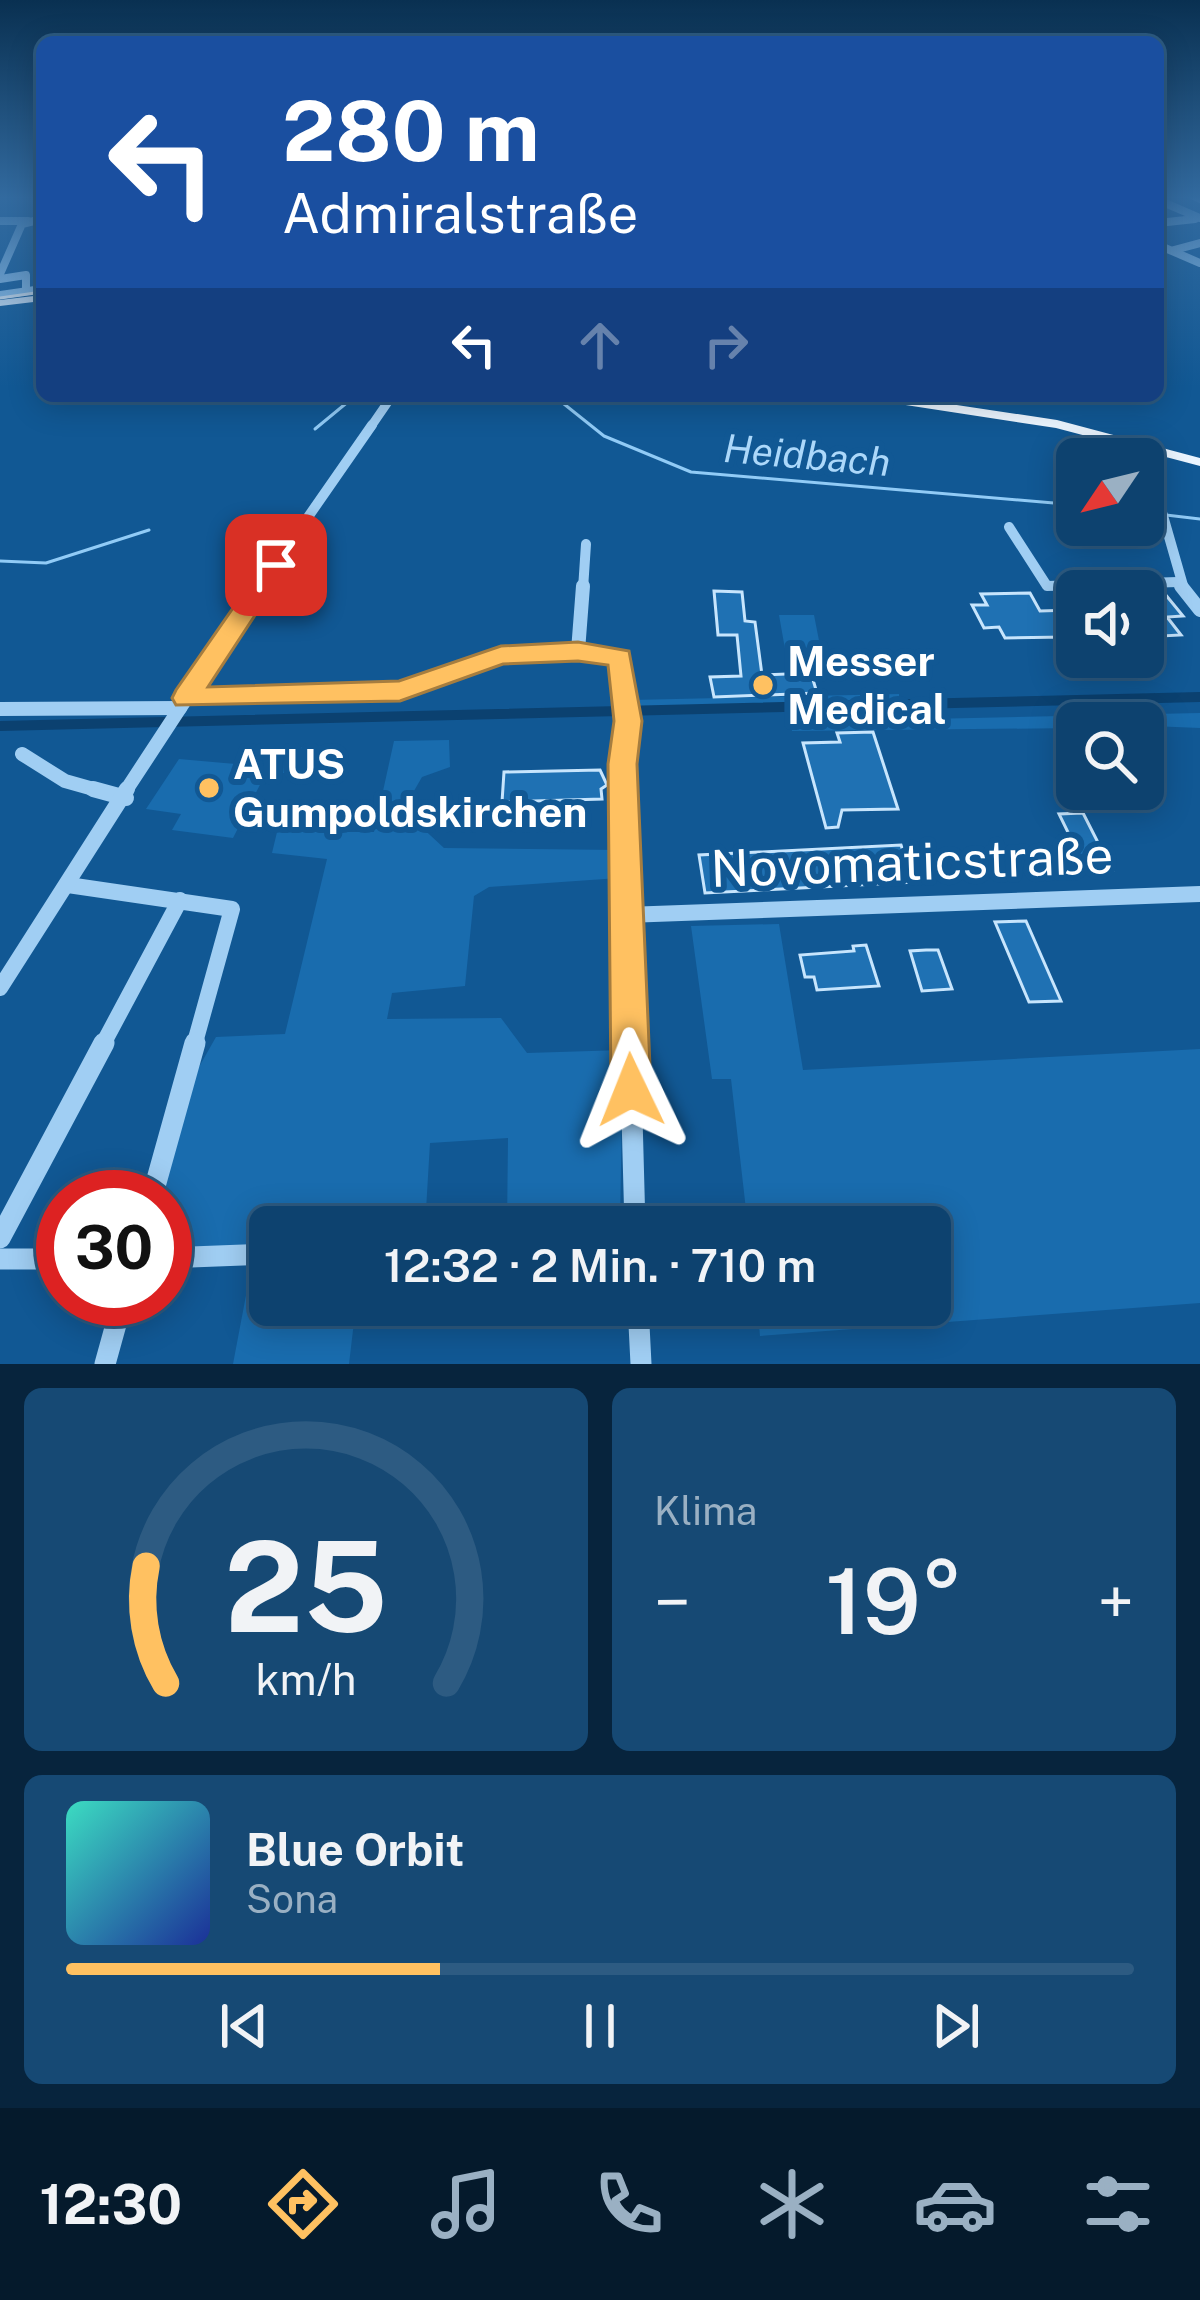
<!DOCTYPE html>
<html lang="de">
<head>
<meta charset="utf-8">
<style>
  body { margin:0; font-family:"Public Sans",sans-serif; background:#164974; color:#f1f3f6; height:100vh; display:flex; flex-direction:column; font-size:45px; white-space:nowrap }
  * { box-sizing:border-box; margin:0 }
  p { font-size:39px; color:#9ab0c3 }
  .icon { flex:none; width:66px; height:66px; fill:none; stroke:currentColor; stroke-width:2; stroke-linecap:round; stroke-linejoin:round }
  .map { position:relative; height:1364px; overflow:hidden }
  .sheet { display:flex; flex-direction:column; gap:24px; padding:24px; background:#07243d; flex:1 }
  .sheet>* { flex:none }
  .top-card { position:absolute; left:36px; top:36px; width:1128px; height:366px; border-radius:18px; box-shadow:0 6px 30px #0003,0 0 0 3px #2d5b82; background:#1a4fa0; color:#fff; overflow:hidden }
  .needle { width:78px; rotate:235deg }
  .controls { position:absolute; left:1056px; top:438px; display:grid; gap:24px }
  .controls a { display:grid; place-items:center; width:108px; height:108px; border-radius:18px; background:#0d426f; box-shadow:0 6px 30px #0003,0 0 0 3px #2d5b82; font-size:60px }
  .speed { position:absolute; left:36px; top:1170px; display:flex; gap:24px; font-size:60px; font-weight:700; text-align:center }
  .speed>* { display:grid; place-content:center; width:156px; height:156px; border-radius:50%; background:#0d426f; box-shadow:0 6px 30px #0003,0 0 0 3px #2d5b82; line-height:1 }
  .speed .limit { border:18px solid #d22; background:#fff; color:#111 }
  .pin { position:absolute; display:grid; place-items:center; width:102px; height:102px; color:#fff; margin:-51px; border-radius:24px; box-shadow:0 6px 18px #0006 }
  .me { position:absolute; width:132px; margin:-66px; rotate:358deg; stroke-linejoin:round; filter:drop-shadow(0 0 9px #0008) }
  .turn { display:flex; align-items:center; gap:42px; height:252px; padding:0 48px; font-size:54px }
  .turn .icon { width:156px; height:156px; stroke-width:2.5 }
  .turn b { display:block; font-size:84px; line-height:102px }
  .lanes { display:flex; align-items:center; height:114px; padding:0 48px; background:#0003; justify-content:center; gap:60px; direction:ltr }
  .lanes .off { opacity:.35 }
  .big { font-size:90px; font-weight:600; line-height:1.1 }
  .sheet .widget { flex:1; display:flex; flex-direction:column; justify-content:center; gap:18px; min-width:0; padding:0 42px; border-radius:18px; background:#164974 }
  .sheet .dial { align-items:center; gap:0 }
  .dial svg { height:312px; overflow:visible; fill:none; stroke:#2d5b82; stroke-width:7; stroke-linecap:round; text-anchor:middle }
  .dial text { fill:#f1f3f6; stroke:none }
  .song { display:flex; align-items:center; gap:36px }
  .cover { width:144px; height:144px; border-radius:18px; background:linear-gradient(135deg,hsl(170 70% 55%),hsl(230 70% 35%)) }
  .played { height:12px; border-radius:6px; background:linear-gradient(90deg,#ffc161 35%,#2d5b82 35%) }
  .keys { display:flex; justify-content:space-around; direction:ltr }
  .heat { display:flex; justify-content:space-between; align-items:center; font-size:66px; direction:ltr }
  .sheet .tiles { flex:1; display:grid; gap:24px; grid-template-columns:1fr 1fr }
  .widget:last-child { grid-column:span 2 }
  .trip { position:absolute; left:249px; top:1206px; width:702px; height:120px; border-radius:18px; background:#0d426f; box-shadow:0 6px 30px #0003,0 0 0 3px #2d5b82; font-weight:600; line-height:120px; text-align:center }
  .tabs { display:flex; height:192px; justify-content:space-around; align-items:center; background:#051a2c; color:#9ab0c3 }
  .tabs .icon { width:84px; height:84px }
  .tabs .current { color:#ffc161 }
  .tabs b { font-size:54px; color:#f1f3f6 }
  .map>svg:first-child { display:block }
</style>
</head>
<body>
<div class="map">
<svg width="1200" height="1364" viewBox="0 0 1200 1364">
  <rect width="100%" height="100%" fill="#115894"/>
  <g fill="#196cae">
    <path d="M779,615H814L823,661L836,662L839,672L813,665L788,666Z"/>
    <path d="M899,694V700L633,709L631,700Z"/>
    <path d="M1200,713V728L1077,723V728L792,731L791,722Z"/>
    <path d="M449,740L450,767L422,777L403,810L444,848L617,850L619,878L489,887L474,896L465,986L392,993L387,1019L501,1018L527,1053L623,1050L620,1224L507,1227L508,1138L430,1143L425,1227H270V1305H356L349,1364H233L254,1253H165V1197H159L191,1081L216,1037L285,1034L327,859L272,853L277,832H374L394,741Z"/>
    <path d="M337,746L338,770L283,773L285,748Z"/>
    <path d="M179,759L269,767L233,838L172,830L181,814L146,809Z"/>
    <path d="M779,924L803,1070L1200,1049V1303L760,1336L757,1305H930V1227H748L731,1079H712L691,926Z"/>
  </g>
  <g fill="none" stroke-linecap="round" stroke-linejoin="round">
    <g stroke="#91cbf6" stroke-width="3">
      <path d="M554,396L604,436L691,472L1077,505"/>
      <path d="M315,429L355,396"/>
      <path d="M1143,513L1156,514"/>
      <path d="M1166,515L1200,519"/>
      <path d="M0,561L46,563L149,530"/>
    </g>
    <path stroke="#0b4170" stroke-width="10" d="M0,726L1200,697"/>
  </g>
  <g fill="#1f71b3" stroke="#c7e5fd" stroke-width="3">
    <path d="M714,591L742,592L745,621L755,622L762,675L811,673L817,693L714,697L710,677L741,676L737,635H718Z"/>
    <path d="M1030,593L1040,611L1073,610L1077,656L1065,637L1005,638L999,627L984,628L972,605H987L981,594Z"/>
    <path d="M1143,594H1165L1183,616L1167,617L1181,635L1143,637Z"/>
    <path d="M873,732L898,809L842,810L838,827L826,828L803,743L840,742L837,733Z"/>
    <path d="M600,770L607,785L601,789L602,799L502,802L504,772Z"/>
    <path d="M1083,813L1112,870L1085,867L1059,814Z"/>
    <path d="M901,845L914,882L705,893L699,855Z"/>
    <path d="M1026,921L1061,1001L1029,1002L995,922Z"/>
    <path d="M866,945L879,986L817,990L814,977H805L800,955L854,951L853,946Z"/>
    <path d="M926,950H938L952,989L922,991L910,951Z"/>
  </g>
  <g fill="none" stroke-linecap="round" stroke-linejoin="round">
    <g stroke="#a0cef3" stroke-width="8">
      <path d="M1194,196L1200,199"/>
      <path d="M1158,200L1200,218"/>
      <path d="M0,221H28"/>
      <path d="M1158,223L1195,219"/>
      <path d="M1158,245L1200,263"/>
      <path d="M1174,250L1200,243"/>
      <path d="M0,274L22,224L38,220L42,212"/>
      <path d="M0,279L26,275V291"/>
      <path d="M0,295L42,289"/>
    </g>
    <path stroke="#a0cef3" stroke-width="9" d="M370,428L392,396"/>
    <g stroke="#a0cef3" stroke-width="10">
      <path d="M1143,446L1184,589"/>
      <path d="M1009,527L1047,586L1178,582"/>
      <path d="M258,589L372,425"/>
      <path d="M583,589L586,544"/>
    </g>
    <g stroke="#a0cef3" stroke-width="14">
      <path d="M1181,586L1200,610"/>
      <path d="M578,651L583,586"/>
      <path d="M186,698L400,691L501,655L578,651L620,658L628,724L624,792"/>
      <path d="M0,709L180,708"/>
      <path d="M22,754L65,781L104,792"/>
      <path d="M125,792L260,586"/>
    </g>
    <g stroke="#a0cef3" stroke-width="16">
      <path d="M93,789L126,798"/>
      <path d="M624,789L630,1046"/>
      <path d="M68,885L232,909L194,1046"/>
      <path d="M626,915L1200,894"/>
      <path d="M0,988L127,789"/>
      <path d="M102,1046L180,900"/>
    </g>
    <g stroke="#a0cef3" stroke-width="21">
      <path d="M630,1043L635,1227"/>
      <path d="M152,1197L195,1043"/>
      <path d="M0,1238L104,1043"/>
      <path d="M165,1258L270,1254"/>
      <path d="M0,1259H63"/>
      <path d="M638,1305L641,1364"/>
      <path d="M105,1364L123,1299"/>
    </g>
    <g fill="#ebf5ff" fill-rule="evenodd">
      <path d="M42,295V301L0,306V300Z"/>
      <path d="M867,396H897L1057,420L1200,458V466L1056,428L873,400Z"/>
    </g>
    <path stroke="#fff" stroke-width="3" d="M0,298L42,292"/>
  </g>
  <linearGradient id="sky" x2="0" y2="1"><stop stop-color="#093051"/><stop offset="0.51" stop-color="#326a9f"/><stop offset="1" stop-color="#326a9f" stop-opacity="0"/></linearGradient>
  <rect width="1200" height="387" fill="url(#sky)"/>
  <path fill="#ffc161" stroke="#a67d3f" stroke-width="3" d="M276,557L288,565L208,687L399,681L501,646L578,642L629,651L642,721L637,764L651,1090L645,1104L631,1110L617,1104L611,1090L608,764L614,721L608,665L578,661L503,664L400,701L176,705L172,698L176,690L267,559Z"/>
  <g fill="#ffc161" stroke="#115894" stroke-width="4.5">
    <circle cx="763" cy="685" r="12"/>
    <circle cx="209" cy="788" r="12"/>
  </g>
  <g text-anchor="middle" stroke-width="12" stroke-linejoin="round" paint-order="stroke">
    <g font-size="39" font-style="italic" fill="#acd8fa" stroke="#115894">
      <text transform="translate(807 455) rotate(5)" y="14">Heidbach</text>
    </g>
    <g font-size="42" font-weight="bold" fill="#fff" stroke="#115894" text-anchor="start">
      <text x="787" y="676">Messer<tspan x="787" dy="48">Medical</tspan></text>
      <text x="233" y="779">ATUS<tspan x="233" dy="48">Gumpoldskirchen</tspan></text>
    </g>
    <g font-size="51" fill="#fff" stroke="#115894">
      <text transform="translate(912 862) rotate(-2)" y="18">Novomaticstraße</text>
    </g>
  </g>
</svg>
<div class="controls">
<a><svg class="needle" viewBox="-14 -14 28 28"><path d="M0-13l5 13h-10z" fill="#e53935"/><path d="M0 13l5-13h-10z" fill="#9ab0c3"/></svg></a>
<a><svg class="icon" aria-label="sound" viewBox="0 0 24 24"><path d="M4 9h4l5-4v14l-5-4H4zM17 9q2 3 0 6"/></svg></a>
<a><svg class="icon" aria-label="search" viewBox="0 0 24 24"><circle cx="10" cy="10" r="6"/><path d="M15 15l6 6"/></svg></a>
</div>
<div class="speed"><div class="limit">30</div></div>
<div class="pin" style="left:276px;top:565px;background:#d93025"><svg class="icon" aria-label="arrive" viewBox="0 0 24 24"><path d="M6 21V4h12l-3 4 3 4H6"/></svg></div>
<svg class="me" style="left:631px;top:1090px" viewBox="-20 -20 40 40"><path d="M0-17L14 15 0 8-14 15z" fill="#ffc161" stroke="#fff" stroke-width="4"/></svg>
<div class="trip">12:32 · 2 Min. · 710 m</div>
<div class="top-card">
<div class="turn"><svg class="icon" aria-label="left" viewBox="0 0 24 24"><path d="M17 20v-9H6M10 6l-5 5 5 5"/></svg><div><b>280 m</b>Admiralstraße</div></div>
<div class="lanes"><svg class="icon" aria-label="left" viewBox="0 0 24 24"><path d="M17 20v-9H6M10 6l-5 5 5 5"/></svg><svg class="icon off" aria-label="ahead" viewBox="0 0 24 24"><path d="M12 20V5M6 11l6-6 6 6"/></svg><svg class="icon off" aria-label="right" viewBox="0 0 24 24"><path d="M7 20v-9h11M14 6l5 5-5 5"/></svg></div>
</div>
</div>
<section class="sheet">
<div class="tiles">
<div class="widget dial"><svg viewBox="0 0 100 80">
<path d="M14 69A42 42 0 1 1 86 69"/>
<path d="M14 69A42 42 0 0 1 9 39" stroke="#ffc161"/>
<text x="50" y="56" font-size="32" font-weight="700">25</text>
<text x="50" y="72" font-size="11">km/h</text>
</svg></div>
<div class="widget"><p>Klima</p>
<div class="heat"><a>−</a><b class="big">19°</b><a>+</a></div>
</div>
<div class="widget">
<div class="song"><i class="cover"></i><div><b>Blue Orbit</b><p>Sona</p></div></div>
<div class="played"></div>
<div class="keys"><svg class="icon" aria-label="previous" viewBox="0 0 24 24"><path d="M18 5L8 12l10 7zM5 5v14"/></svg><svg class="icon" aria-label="pause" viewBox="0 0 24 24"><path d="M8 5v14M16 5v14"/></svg><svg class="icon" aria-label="next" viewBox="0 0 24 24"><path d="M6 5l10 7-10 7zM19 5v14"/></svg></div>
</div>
</div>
</section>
<nav class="tabs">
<b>12:30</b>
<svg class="icon current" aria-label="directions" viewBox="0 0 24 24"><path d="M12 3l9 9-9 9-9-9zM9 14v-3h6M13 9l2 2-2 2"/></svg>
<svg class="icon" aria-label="music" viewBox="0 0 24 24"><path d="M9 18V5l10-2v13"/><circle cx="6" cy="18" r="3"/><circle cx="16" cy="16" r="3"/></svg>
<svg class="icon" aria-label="phone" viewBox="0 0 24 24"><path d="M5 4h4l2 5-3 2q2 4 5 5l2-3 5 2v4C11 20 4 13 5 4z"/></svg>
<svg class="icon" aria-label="climate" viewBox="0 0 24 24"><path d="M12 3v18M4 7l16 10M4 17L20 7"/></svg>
<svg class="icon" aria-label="car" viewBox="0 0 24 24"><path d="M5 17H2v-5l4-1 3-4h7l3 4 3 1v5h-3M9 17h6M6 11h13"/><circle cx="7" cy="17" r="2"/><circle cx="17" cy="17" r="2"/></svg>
<svg class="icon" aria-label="filters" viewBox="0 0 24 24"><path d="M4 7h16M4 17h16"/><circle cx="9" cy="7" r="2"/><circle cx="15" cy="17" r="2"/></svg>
</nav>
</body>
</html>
